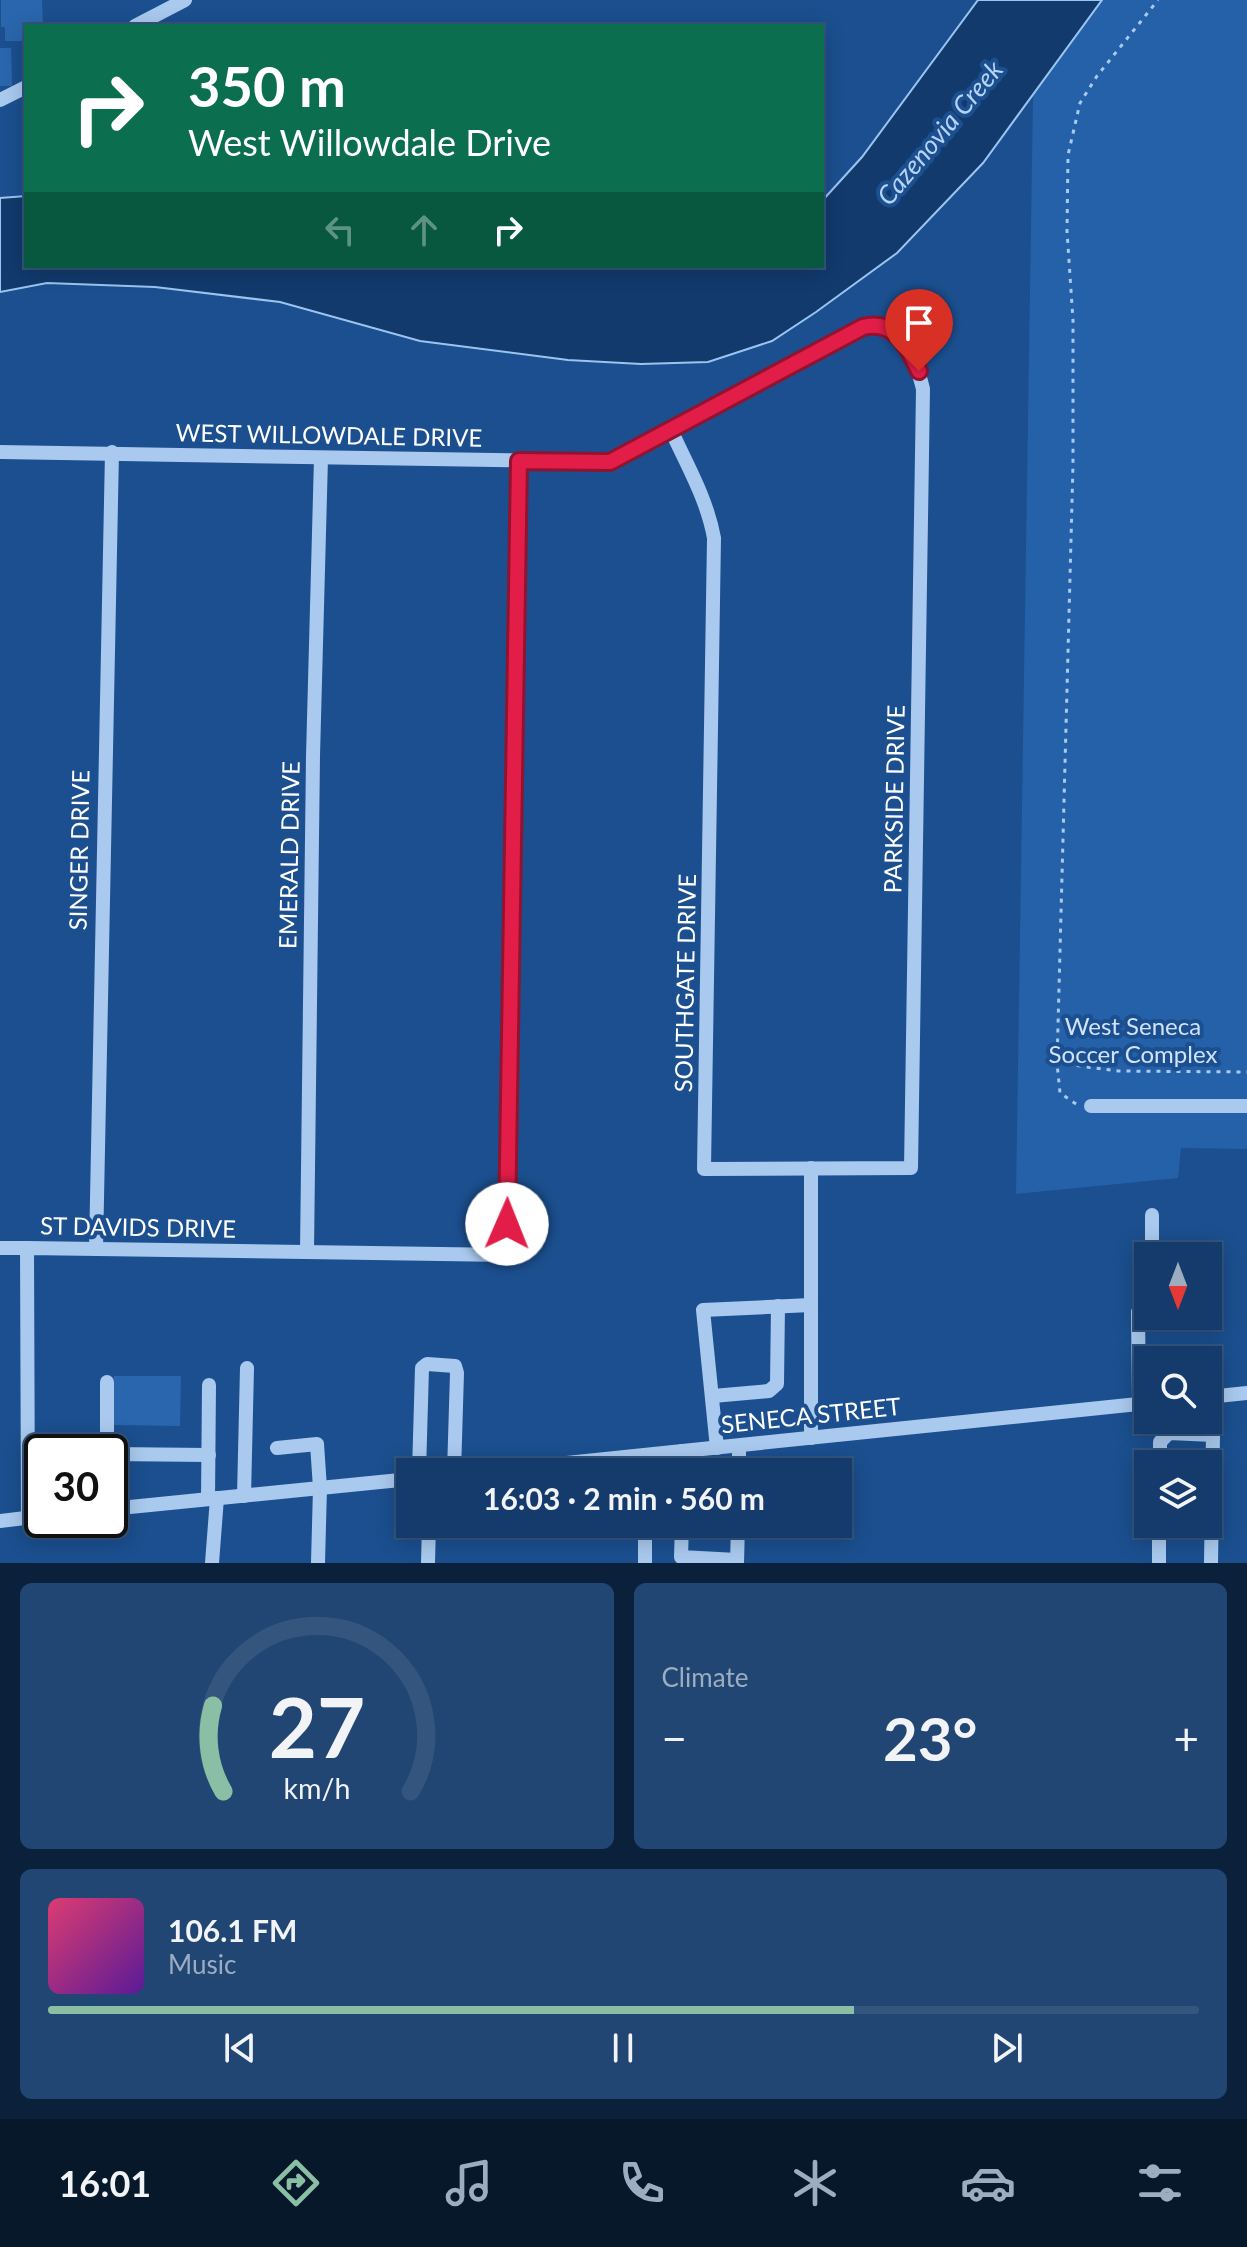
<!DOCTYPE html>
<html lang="en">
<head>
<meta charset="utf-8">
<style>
  body { margin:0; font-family:Lato,sans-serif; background:#214673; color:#f1f3f6; height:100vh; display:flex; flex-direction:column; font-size:30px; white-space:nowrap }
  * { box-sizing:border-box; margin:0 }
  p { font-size:26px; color:#9dadc1 }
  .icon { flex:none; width:44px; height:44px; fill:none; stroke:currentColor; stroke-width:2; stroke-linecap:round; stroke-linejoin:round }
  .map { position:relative; height:1563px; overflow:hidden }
  .sheet { display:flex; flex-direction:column; gap:20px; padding:20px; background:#0b203b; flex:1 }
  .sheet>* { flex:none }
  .guide { position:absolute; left:24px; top:24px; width:800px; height:244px; border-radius:0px; box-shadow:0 4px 20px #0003,0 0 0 2px #33557e; background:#0b6e4f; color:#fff; overflow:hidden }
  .needle { width:52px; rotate:180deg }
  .controls { position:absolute; left:1134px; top:1242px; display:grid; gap:16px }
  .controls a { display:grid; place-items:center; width:88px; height:88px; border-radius:0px; background:#143b6b; box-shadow:0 4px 20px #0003,0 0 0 2px #33557e; font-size:40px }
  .speed { position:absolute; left:24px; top:1434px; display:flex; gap:16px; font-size:40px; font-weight:700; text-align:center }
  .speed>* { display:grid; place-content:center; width:104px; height:104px; border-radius:50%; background:#143b6b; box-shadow:0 4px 20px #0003,0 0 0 2px #33557e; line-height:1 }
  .speed .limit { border:4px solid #111; border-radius:12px; background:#fff; color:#111 }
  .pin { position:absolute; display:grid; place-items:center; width:68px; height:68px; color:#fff; margin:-82px -34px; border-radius:50% 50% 50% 0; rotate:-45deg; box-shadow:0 0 8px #0007 }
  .pin .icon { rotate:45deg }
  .me { position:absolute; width:88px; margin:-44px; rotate:1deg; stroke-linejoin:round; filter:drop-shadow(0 0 6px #0008) }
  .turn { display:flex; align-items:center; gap:28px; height:168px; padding:0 32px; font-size:36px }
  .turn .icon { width:104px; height:104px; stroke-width:2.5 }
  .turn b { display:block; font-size:56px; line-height:68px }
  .lanes { display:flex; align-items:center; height:76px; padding:0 32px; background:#0003; justify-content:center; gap:40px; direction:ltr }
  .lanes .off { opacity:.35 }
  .big { font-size:60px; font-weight:700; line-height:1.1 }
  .sheet .card { flex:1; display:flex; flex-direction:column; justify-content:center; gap:12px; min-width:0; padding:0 28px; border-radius:12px; background:#214673 }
  .sheet .dial { align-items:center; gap:0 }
  .dial svg { height:208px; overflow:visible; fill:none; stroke:#33557e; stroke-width:7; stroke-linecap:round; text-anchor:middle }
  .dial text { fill:#f1f3f6; stroke:none }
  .song { display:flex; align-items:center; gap:24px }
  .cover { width:96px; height:96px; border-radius:12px; background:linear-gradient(135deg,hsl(340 70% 55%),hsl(270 70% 35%)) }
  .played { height:8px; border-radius:4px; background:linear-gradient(90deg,#8abfa5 70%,#33557e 70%) }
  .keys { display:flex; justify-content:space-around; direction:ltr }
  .heat { display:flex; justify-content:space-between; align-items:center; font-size:44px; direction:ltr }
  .sheet .tiles { flex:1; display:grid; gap:20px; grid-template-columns:1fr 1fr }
  .card:last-child { grid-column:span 2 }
  .trip { position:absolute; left:396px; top:1458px; width:456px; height:80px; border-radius:0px; background:#143b6b; box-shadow:0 4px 20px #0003,0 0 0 2px #33557e; font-weight:700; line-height:80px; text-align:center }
  .dock { display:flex; height:128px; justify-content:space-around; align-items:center; background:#08182b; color:#9dadc1 }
  .dock .icon { width:56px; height:56px }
  .dock .on { color:#8abfa5 }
  .dock b { font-size:36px; color:#f1f3f6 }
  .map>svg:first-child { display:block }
</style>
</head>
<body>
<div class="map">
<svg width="1247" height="1563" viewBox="0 0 1247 1563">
  <rect width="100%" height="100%" fill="#1b4f8f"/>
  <path fill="#2461a8" d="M1102,0H1247V1149L1181,1148L1178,1178L1016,1194L1033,95Z"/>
  <path fill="#123a6d" stroke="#9cc4f0" stroke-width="2" d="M978,0H1102L983,163L897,253L816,312L772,341L708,362L641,364L568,360L420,341L280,302L155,287L47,283L0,292V198L26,196V266L668,268L822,266V201L862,157Z"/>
  <g fill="#2a66ad">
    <path d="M1,0H42L43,26H26V41H5V27H1Z"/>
    <path d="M0,48H11L12,86H0Z"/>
    <path d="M114,1376H181L180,1426L114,1425Z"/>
  </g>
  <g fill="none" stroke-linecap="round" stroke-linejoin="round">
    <g stroke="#a9c9ee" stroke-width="3" stroke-dasharray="4 6" stroke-linecap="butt">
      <path d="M1057,1063L1118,1071L1247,1072"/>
      <path d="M1076,1104L1060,1093L1057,1063L1073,465V320L1067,231L1068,155L1080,103L1097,76L1158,0"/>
    </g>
    <g stroke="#a9c9ee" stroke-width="14">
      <path d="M135,26L185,0"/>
      <path d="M0,100L26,87"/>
      <path d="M0,452L610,462L863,327C901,317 916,360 923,389L911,1168L704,1169L714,538C707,499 687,465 671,430"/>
      <path d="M1091,1106H1247"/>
      <path d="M0,1248H27"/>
      <path d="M96,1249L112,452"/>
      <path d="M307,1252L313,756L321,458"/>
      <path d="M1152,1256V1215"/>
      <path d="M107,1382V1452"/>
      <path d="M713,1396L769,1391L777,1384L778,1306"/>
      <path d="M1208,1397L1247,1393"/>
      <path d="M1139,1404L1138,1312L1148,1300"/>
      <path d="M811,1438V1168"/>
      <path d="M277,1448L317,1444L320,1488L318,1563"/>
      <path d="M717,1448L703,1310L811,1305"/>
      <path d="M110,1454L209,1455"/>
      <path d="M645,1455V1472"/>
      <path d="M1160,1464V1442L1169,1433L1213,1435L1211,1563"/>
      <path d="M419,1472L422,1368L427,1364L455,1366L457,1373L454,1472"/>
      <path d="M479,1472L1148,1403"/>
      <path d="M682,1472V1451"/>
      <path d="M739,1472V1446"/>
      <path d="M244,1496L247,1368"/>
      <path d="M208,1499L209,1385"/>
      <path d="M110,1509L410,1479"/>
      <path d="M28,1518L27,1248L507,1255L519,461"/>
      <path d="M0,1521L42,1516"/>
      <path d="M645,1524V1563"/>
      <path d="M682,1524L681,1557L737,1560"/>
      <path d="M212,1563L217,1498"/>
      <path d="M428,1563L429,1524"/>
      <path d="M737,1563L738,1524"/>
      <path d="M1159,1563V1524"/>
    </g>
  </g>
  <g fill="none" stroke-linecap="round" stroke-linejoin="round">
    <g stroke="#92132f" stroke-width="20">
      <path id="route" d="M507,1224L519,461L610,462L863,327C894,319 908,346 919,371"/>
    </g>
    <use href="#route" stroke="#e11d48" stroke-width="14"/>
  </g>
  <g text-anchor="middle" stroke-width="8" stroke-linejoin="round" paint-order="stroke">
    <g font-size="24" fill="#fff" stroke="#1b4f8f">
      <text transform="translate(329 436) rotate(1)" y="8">WEST WILLOWDALE DRIVE</text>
      <text transform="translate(895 799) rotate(-89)" y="8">PARKSIDE DRIVE</text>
      <text transform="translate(80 850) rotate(-89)" y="8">SINGER DRIVE</text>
      <text transform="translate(290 855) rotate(-89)" y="8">EMERALD DRIVE</text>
      <text transform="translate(686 983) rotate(-89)" y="8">SOUTHGATE DRIVE</text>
      <text transform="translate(138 1228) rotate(1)" y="8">ST DAVIDS DRIVE</text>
      <text transform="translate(811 1416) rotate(-6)" y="8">SENECA STREET</text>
    </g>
    <g font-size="24" fill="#cfe3fa" stroke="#1b4f8f">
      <text x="1133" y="1035">West Seneca<tspan x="1133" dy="28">Soccer Complex</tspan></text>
    </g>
    <g font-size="26" font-style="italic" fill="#b5d3f5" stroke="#1b4f8f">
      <text transform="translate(940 133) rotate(-50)" y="9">Cazenovia Creek</text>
    </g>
  </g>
</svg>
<div class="controls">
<a><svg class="needle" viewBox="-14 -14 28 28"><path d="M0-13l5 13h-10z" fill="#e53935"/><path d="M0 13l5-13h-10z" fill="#9dadc1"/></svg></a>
<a><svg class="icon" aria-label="search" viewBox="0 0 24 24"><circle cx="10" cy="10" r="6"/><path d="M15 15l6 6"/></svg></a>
<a><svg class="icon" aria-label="layers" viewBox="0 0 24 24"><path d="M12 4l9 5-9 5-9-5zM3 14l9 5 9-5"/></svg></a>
</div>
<div class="speed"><div class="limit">30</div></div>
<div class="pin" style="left:919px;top:371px;background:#d93025"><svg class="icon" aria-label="arrive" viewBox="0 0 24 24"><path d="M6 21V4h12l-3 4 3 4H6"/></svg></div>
<svg class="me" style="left:507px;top:1224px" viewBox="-20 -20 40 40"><circle r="19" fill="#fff"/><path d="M0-13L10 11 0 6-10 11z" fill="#e11d48"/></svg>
<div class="trip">16:03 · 2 min · 560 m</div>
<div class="guide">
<div class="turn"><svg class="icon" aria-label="right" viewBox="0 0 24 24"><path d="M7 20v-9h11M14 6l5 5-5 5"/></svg><div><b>350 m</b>West Willowdale Drive</div></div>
<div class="lanes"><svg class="icon off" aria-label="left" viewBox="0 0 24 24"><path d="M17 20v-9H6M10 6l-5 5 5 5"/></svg><svg class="icon off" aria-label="ahead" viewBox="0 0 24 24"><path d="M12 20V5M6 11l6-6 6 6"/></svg><svg class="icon" aria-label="right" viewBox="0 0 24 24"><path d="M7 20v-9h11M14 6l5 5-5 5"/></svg></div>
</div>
</div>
<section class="sheet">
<div class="tiles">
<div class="card dial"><svg viewBox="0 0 100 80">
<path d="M14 69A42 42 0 1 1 86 69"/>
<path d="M14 69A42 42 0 0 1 10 36" stroke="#8abfa5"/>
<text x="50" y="56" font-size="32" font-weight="700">27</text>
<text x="50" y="72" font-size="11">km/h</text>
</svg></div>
<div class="card"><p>Climate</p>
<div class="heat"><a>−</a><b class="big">23°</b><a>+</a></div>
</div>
<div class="card">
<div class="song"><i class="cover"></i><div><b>106.1 FM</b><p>Music</p></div></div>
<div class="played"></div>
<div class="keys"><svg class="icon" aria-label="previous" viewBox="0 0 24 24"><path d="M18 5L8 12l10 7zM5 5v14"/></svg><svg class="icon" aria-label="pause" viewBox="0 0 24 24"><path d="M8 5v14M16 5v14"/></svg><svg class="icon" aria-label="next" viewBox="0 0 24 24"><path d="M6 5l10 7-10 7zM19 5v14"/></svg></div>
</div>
</div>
</section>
<nav class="dock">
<b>16:01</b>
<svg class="icon on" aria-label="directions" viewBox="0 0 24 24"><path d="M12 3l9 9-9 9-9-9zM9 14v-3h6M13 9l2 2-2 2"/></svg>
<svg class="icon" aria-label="music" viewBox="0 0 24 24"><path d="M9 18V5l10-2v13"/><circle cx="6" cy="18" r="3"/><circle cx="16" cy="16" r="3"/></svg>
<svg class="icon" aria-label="phone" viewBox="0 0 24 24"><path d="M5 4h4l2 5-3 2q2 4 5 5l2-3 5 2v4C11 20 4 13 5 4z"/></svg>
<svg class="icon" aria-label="climate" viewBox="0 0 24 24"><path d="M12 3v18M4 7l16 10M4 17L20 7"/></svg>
<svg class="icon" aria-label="car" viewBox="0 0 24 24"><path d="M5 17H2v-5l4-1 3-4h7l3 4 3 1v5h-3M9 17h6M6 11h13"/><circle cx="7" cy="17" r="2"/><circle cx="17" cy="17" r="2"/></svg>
<svg class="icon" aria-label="filters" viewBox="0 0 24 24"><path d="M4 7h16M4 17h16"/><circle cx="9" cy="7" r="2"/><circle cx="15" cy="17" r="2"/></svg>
</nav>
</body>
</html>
